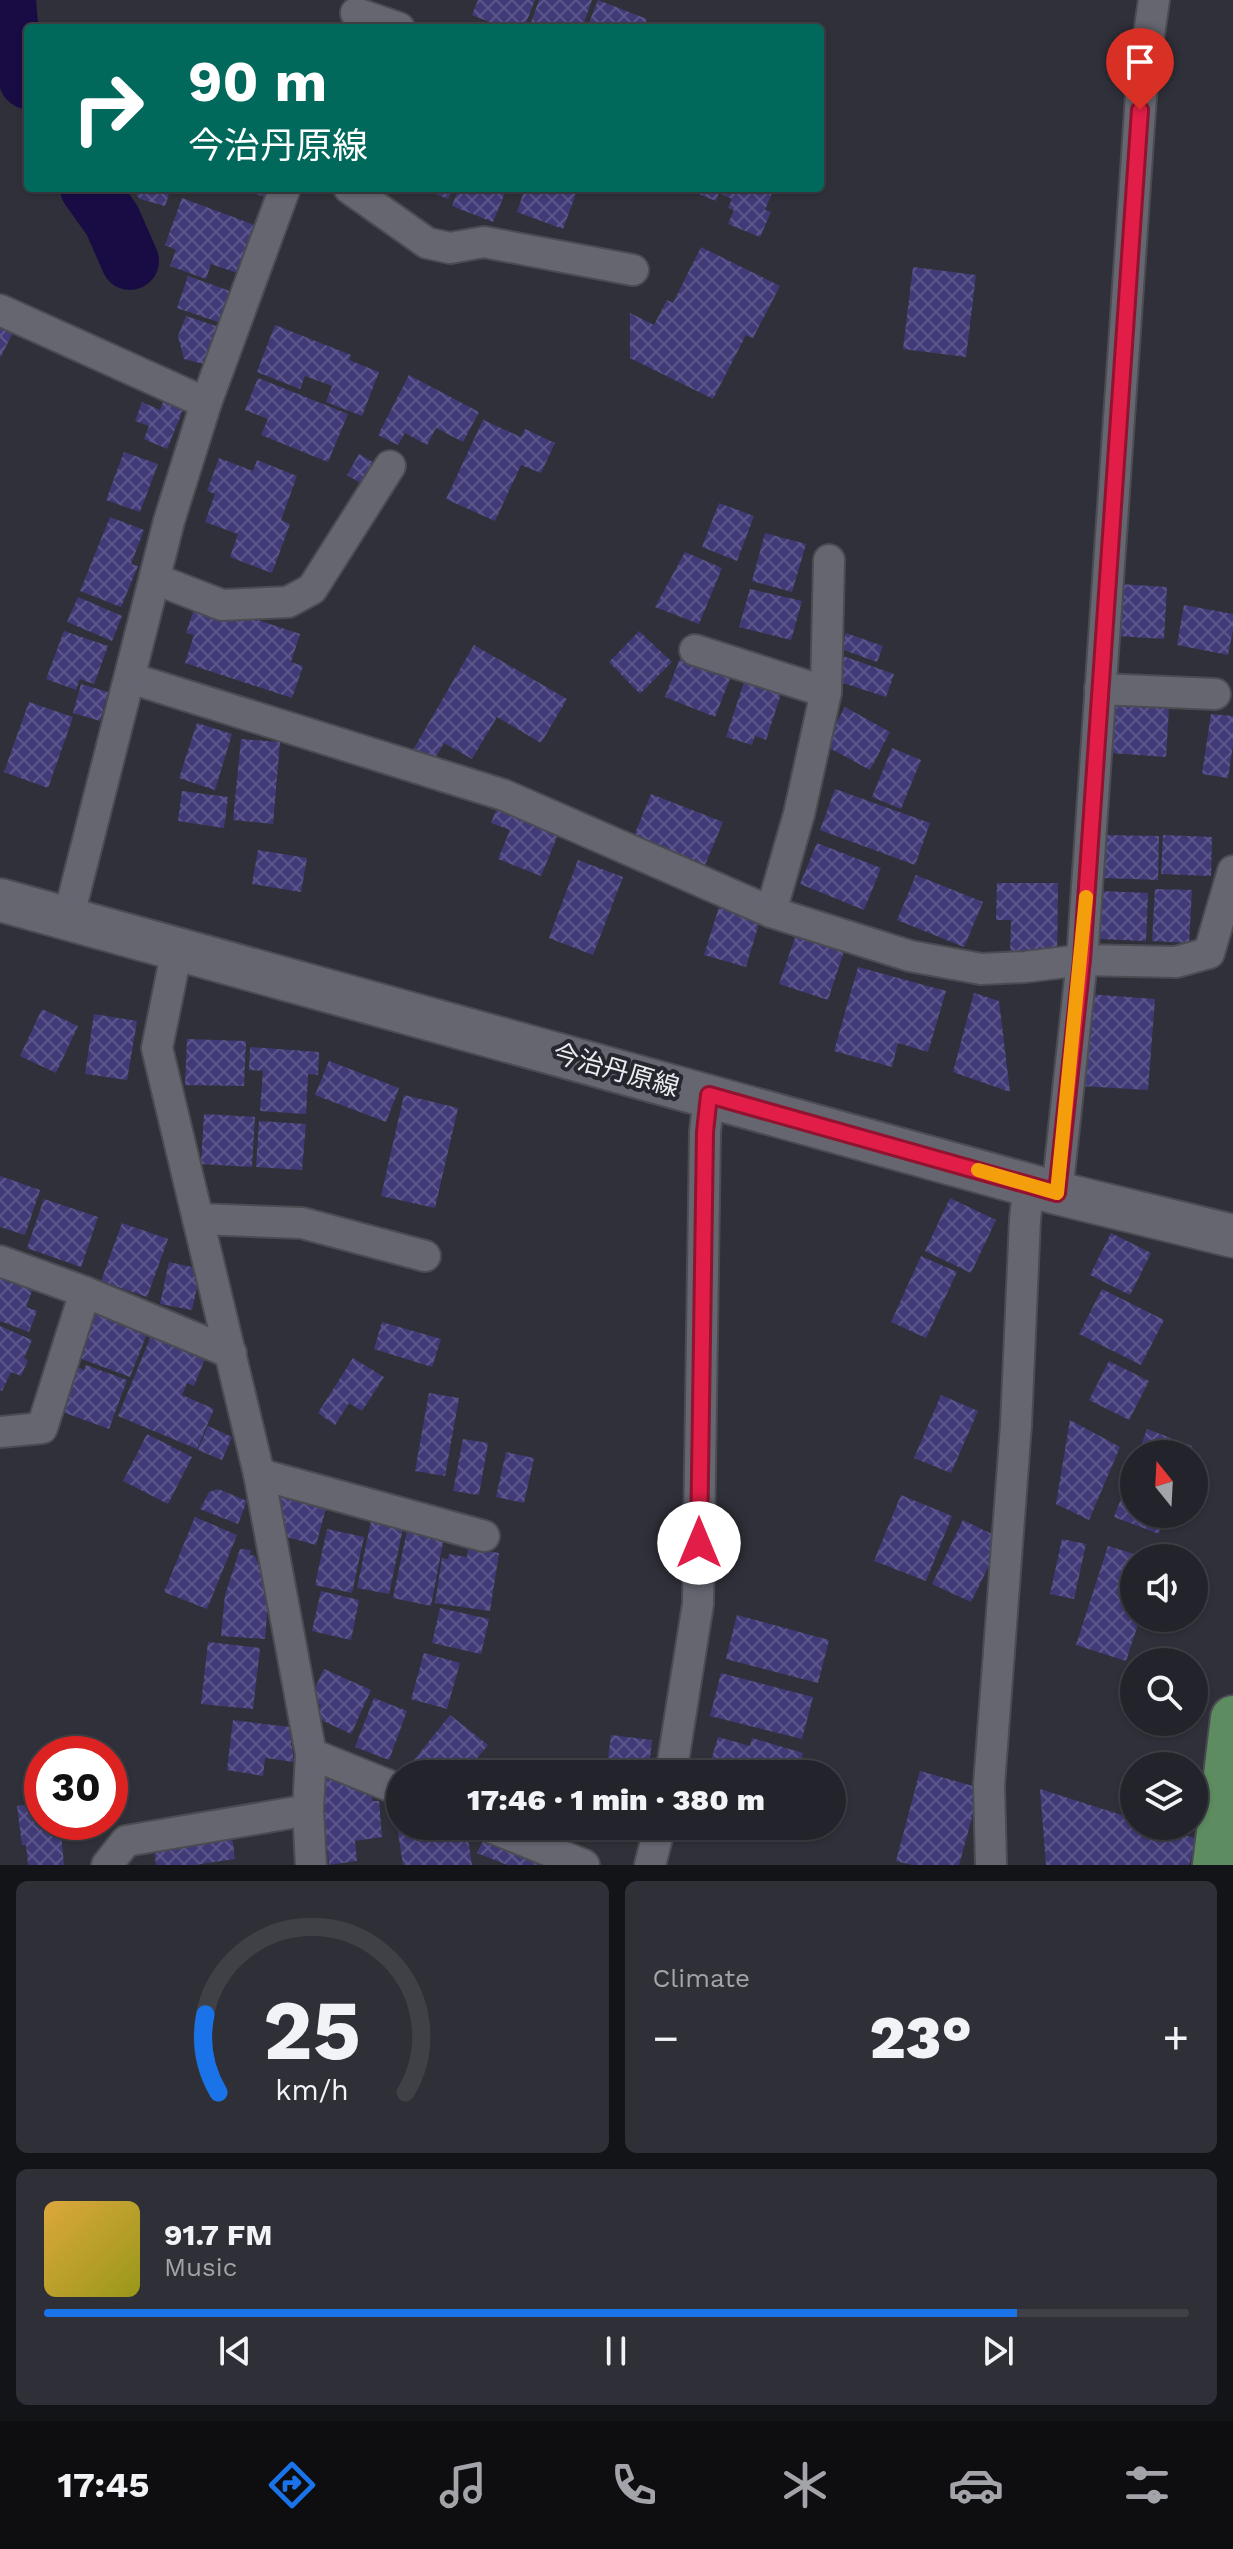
<!DOCTYPE html>
<html lang="en">
<head>
<meta charset="utf-8">
<style>
  body { margin:0; font-family:"Work Sans","Noto Sans JP",sans-serif; background:#2f3037; color:#f1f3f6; height:100vh; display:flex; flex-direction:column; font-size:30px; white-space:nowrap }
  * { box-sizing:border-box; margin:0 }
  p { font-size:26px; color:#a3a4a9 }
  .icon { flex:none; width:44px; height:44px; fill:none; stroke:currentColor; stroke-width:2; stroke-linecap:round; stroke-linejoin:round }
  .map { position:relative; height:1865px; overflow:hidden }
  .panel { display:flex; flex-direction:column; gap:16px; padding:16px; background:#131418; flex:1 }
  .panel>* { flex:none }
  .hud { position:absolute; left:24px; top:24px; width:800px; height:168px; border-radius:8px; box-shadow:0 2px 6px #0004,0 0 0 2px #404147; background:#00695c; color:#fff; overflow:hidden }
  .needle { width:52px; rotate:342deg }
  .fabs { position:absolute; left:1120px; top:1440px; display:grid; gap:16px }
  .fabs a { display:grid; place-items:center; width:88px; height:88px; border-radius:50%; background:#23242b; box-shadow:0 2px 6px #0004,0 0 0 2px #404147; font-size:40px }
  .speed { position:absolute; left:24px; top:1736px; display:flex; gap:16px; font-size:40px; font-weight:700; text-align:center }
  .speed>* { display:grid; place-content:center; width:104px; height:104px; border-radius:50%; background:#23242b; box-shadow:0 2px 6px #0004,0 0 0 2px #404147; line-height:1 }
  .speed .limit { border:12px solid #d22; background:#fff; color:#111 }
  .pin { position:absolute; display:grid; place-items:center; width:68px; height:68px; color:#fff; margin:-82px -34px; border-radius:50% 50% 50% 0; rotate:-45deg; box-shadow:0 0 8px #0007 }
  .pin .icon { rotate:45deg }
  .me { position:absolute; width:88px; margin:-44px; rotate:0deg; stroke-linejoin:round; filter:drop-shadow(0 0 6px #0008) }
  .turn { display:flex; align-items:center; gap:28px; height:168px; padding:0 32px; font-size:36px }
  .turn .icon { width:104px; height:104px; stroke-width:2.5 }
  .turn b { display:block; font-size:56px; line-height:68px }
  .big { font-size:60px; font-weight:800; line-height:1.1 }
  .panel .widget { flex:1; display:flex; flex-direction:column; justify-content:center; gap:12px; min-width:0; padding:0 28px; border-radius:12px; background:#2f3037 }
  .panel .dial { align-items:center; gap:0 }
  .dial svg { height:208px; overflow:visible; fill:none; stroke:#404147; stroke-width:7; stroke-linecap:round; text-anchor:middle }
  .dial text { fill:#f1f3f6; stroke:none }
  .song { display:flex; align-items:center; gap:24px }
  .cover { width:96px; height:96px; border-radius:12px; background:linear-gradient(135deg,hsl(40 70% 55%),hsl(60 70% 35%)) }
  .played { height:8px; border-radius:4px; background:linear-gradient(90deg,#1a73e8 85%,#404147 85%) }
  .keys { display:flex; justify-content:space-around; direction:ltr }
  .heat { display:flex; justify-content:space-between; align-items:center; font-size:44px; direction:ltr }
  .panel .tiles { flex:1; display:grid; gap:16px; grid-template-columns:1fr 1fr }
  .widget:last-child { grid-column:span 2 }
  .trip { position:absolute; left:386px; top:1760px; width:460px; height:80px; border-radius:40px; background:#23242b; box-shadow:0 2px 6px #0004,0 0 0 2px #404147; font-weight:800; line-height:80px; text-align:center }
  .tab-bar { display:flex; height:128px; justify-content:space-around; align-items:center; background:#0e0e11; color:#a3a4a9 }
  .tab-bar .icon { width:56px; height:56px }
  .tab-bar .on { color:#1a73e8 }
  .tab-bar b { font-size:36px; color:#f1f3f6 }
  .map>svg:first-child { display:block }
</style>
</head>
<body>
<div class="map">
<svg width="1233" height="1865" viewBox="0 0 1233 1865">
  <defs>
    <pattern id="building-cross-hatch" width="8" height="8" patternUnits="userSpaceOnUse" patternTransform="scale(2)"><rect width="8" height="8" fill="#403a77"/><path d="M0 0l8 8M0 8l8-8" fill="none" stroke="#5c578b"/></pattern>
  </defs>
  <rect width="100%" height="100%" fill="#2f3039"/>
  <g fill="none" stroke-linecap="round" stroke-linejoin="round">
    <g stroke="#190c45" stroke-width="58">
      <path d="M7,0L9,26L28,80"/>
      <path d="M89,188L112,220L130,261"/>
    </g>
  </g>
  <g fill="url(#building-cross-hatch)">
    <path d="M478,0H535L524,28H505L472,15Z"/>
    <path d="M539,0H592L582,28H538L530,25Z"/>
    <path d="M598,0L647,19L643,28H587Z"/>
    <path d="M131,188H171L165,206L140,199Z"/>
    <path d="M239,188H280L276,201Z"/>
    <path d="M420,188H453L448,199Z"/>
    <path d="M459,188H507L493,222L452,206Z"/>
    <path d="M525,188H578L563,229L517,212Z"/>
    <path d="M695,188H774L765,210L771,212L760,237L728,224L734,210L728,208L732,199L719,193L716,201L693,192Z"/>
    <path d="M182,198L263,228L246,276L211,264L206,279L170,266L176,250L165,245Z"/>
    <path d="M701,247L780,286L753,338L746,335L713,399L630,358V313L654,325L667,300L673,303Z"/>
    <path d="M913,267L976,275L966,357L903,349Z"/>
    <path d="M188,276L241,295L230,326L177,308Z"/>
    <path d="M0,316L17,325L0,358Z"/>
    <path d="M186,316L228,330L215,367L184,359L178,336Z"/>
    <path d="M275,325L351,355L349,360L379,372L362,416L326,402L332,386L305,376L300,389L257,372Z"/>
    <path d="M409,375L479,412L463,442L436,428L427,445L405,433L398,445L378,435Z"/>
    <path d="M258,378L348,414L328,462L261,435L268,419L245,410Z"/>
    <path d="M142,402L160,410L163,402L183,410L167,449L144,439L149,426L135,421Z"/>
    <path d="M483,420L521,437L525,429L555,443L541,473L521,465L495,521L446,499Z"/>
    <path d="M124,452L158,464L140,512L106,500Z"/>
    <path d="M359,454L383,468L370,489L347,475Z"/>
    <path d="M219,458L253,471L257,460L297,476L281,520L290,524L272,573L230,557L238,534L205,522L215,494L207,491Z"/>
    <path d="M719,503L754,516L737,561L702,547Z"/>
    <path d="M110,517L144,530L131,564L138,566L121,607L80,591Z"/>
    <path d="M765,533L806,544L792,592L752,581Z"/>
    <path d="M685,552L722,568L699,624L655,607Z"/>
    <path d="M1120,584L1167,587L1164,639L1117,636Z"/>
    <path d="M750,589L802,601L791,640L739,627Z"/>
    <path d="M78,597L122,616L112,641L67,622Z"/>
    <path d="M197,600L300,634L291,662L303,666L292,698L185,663L194,635L186,633Z"/>
    <path d="M1184,605L1233,614V630L1228,655L1177,645Z"/>
    <path d="M64,631L108,646L94,684L80,679L76,690L46,679Z"/>
    <path d="M639,631L672,662L640,694L609,662Z"/>
    <path d="M846,633L883,646L877,662L841,649Z"/>
    <path d="M474,645L567,699L541,743L497,717L472,759L444,743L433,762L413,750Z"/>
    <path d="M681,656L731,676L715,717L665,697Z"/>
    <path d="M843,656L894,674L886,697L834,680Z"/>
    <path d="M745,679L782,691L766,740L755,736L752,745L726,737Z"/>
    <path d="M81,684L108,692L100,721L73,713Z"/>
    <path d="M29,702L73,717L48,788L4,772Z"/>
    <path d="M1113,704L1169,708L1166,757L1111,753Z"/>
    <path d="M845,707L890,732L870,770L824,745Z"/>
    <path d="M1211,714L1233,716V745L1228,778L1202,774Z"/>
    <path d="M197,723L232,734L215,790L179,778Z"/>
    <path d="M241,739L280,742L273,824L233,820Z"/>
    <path d="M892,748L921,760L901,809L872,797Z"/>
    <path d="M835,789L930,823L915,865L820,830Z"/>
    <path d="M182,791L228,797L224,828L178,821Z"/>
    <path d="M651,794L723,822L705,865L634,836Z"/>
    <path d="M500,801L562,825L541,876L498,859L510,830L491,823Z"/>
    <path d="M1103,835L1159,836L1158,880L1102,878Z"/>
    <path d="M1163,835L1212,837L1211,876L1161,874Z"/>
    <path d="M817,843L881,868L864,910L800,884Z"/>
    <path d="M258,850L307,858L301,892L252,884Z"/>
    <path d="M578,860L623,877L593,955L549,938Z"/>
    <path d="M916,875L983,902L964,947L897,920Z"/>
    <path d="M997,883H1058L1057,957H1010L1011,920H996Z"/>
    <path d="M1155,889L1192,890L1189,943L1152,941Z"/>
    <path d="M1101,891L1148,893L1146,941L1099,939Z"/>
    <path d="M719,907L760,920L746,967L704,955Z"/>
    <path d="M797,932L845,948L828,1000L779,984Z"/>
    <path d="M858,967L946,991L928,1052L898,1043L892,1067L834,1051Z"/>
    <path d="M974,993L999,1001L1010,1092L953,1072Z"/>
    <path d="M1087,994L1155,999L1148,1090L1081,1086Z"/>
    <path d="M42,1009L78,1026L56,1073L20,1056Z"/>
    <path d="M94,1014L137,1021L127,1080L85,1074Z"/>
    <path d="M187,1039L246,1041L244,1086L185,1085Z"/>
    <path d="M250,1047L319,1052L318,1075L308,1074L306,1114L260,1111L263,1071L249,1070Z"/>
    <path d="M329,1061L399,1088L386,1122L315,1095Z"/>
    <path d="M404,1095L458,1108L435,1208L381,1196Z"/>
    <path d="M204,1114L255,1117L252,1167L201,1164Z"/>
    <path d="M259,1121L306,1124L302,1170L256,1167Z"/>
    <path d="M0,1176L40,1190L25,1235L0,1227Z"/>
    <path d="M950,1198L996,1220L971,1273L925,1251Z"/>
    <path d="M44,1199L98,1217L81,1267L27,1248Z"/>
    <path d="M122,1223L168,1239L147,1297L101,1281Z"/>
    <path d="M1111,1233L1151,1253L1130,1295L1090,1275Z"/>
    <path d="M921,1256L957,1272L926,1338L891,1322Z"/>
    <path d="M169,1262L201,1269L192,1310L160,1304Z"/>
    <path d="M0,1266L36,1280L26,1307L37,1311L29,1332L0,1321Z"/>
    <path d="M1102,1289L1164,1320L1141,1365L1079,1334Z"/>
    <path d="M97,1306L150,1326L130,1377L71,1355L87,1334Z"/>
    <path d="M382,1322L441,1339L432,1367L374,1349Z"/>
    <path d="M0,1326L32,1340L24,1358L28,1360L21,1376L11,1372L2,1391L0,1390Z"/>
    <path d="M154,1329L208,1351L194,1386L187,1383L182,1395L214,1409L197,1449L118,1416Z"/>
    <path d="M353,1358L384,1377L362,1411L349,1403L335,1425L318,1413Z"/>
    <path d="M1109,1361L1149,1381L1129,1420L1089,1400Z"/>
    <path d="M73,1365L84,1370L86,1365L127,1380L109,1429L57,1410Z"/>
    <path d="M429,1393L459,1398L445,1476L415,1471Z"/>
    <path d="M941,1395L978,1411L951,1473L914,1458Z"/>
    <path d="M1070,1420L1120,1447L1089,1520L1056,1504Z"/>
    <path d="M208,1426L232,1437L222,1460L198,1450Z"/>
    <path d="M1147,1429L1192,1446L1189,1454H1138Z"/>
    <path d="M147,1434L192,1457L168,1504L123,1481Z"/>
    <path d="M463,1439L488,1443L479,1495L453,1491Z"/>
    <path d="M506,1452L534,1458L524,1503L496,1497Z"/>
    <path d="M1134,1465V1514H1167L1159,1534L1114,1517Z"/>
    <path d="M279,1488L328,1501L316,1545L276,1534L273,1511Z"/>
    <path d="M218,1489L247,1501L238,1524L200,1509L209,1492Z"/>
    <path d="M901,1495L952,1516L926,1581L874,1561Z"/>
    <path d="M195,1517L237,1535L207,1609L164,1592Z"/>
    <path d="M963,1520L1002,1539L971,1602L932,1584Z"/>
    <path d="M371,1521L403,1528L389,1594L357,1588Z"/>
    <path d="M327,1529L364,1537L352,1593L315,1585Z"/>
    <path d="M407,1530L444,1537L431,1606L393,1598Z"/>
    <path d="M1062,1539L1086,1544L1074,1599L1050,1594Z"/>
    <path d="M1108,1546L1144,1557L1134,1558V1618H1140L1126,1661L1076,1645Z"/>
    <path d="M468,1548L499,1553L490,1611L435,1603L442,1558L448,1559L449,1554L467,1557Z"/>
    <path d="M240,1549L251,1550L250,1555L255,1556L269,1588L265,1639L221,1636L225,1595Z"/>
    <path d="M321,1591L359,1600L351,1640L312,1631Z"/>
    <path d="M440,1608L489,1619L481,1654L432,1643Z"/>
    <path d="M737,1615L829,1640L818,1683L726,1659Z"/>
    <path d="M208,1642L260,1648L253,1709L201,1704Z"/>
    <path d="M424,1653L460,1663L447,1709L411,1699Z"/>
    <path d="M324,1669L371,1690L351,1734L315,1717L321,1705L310,1699Z"/>
    <path d="M721,1673L813,1697L802,1739L710,1716Z"/>
    <path d="M374,1698L407,1711L389,1760L355,1747Z"/>
    <path d="M450,1715L488,1745L464,1774H431L414,1760Z"/>
    <path d="M233,1720L289,1727L294,1762L265,1758L263,1776L227,1770Z"/>
    <path d="M611,1735L652,1740L648,1774H606Z"/>
    <path d="M718,1737L750,1746L752,1738L803,1753L797,1774H720L708,1771Z"/>
    <path d="M920,1771L980,1788L959,1865H912L896,1861Z"/>
    <path d="M356,1773L372,1790V1801H379L382,1837L355,1841L357,1861L329,1865L320,1776Z"/>
    <path d="M1040,1789L1134,1819V1826H1157L1197,1839L1189,1865H1046Z"/>
    <path d="M42,1803V1822H60L64,1865H28L26,1845H22L17,1806Z"/>
    <path d="M396,1819H400V1826H439L441,1841L448,1840L446,1826H466L472,1865H403Z"/>
    <path d="M231,1829L235,1859L195,1865H156L153,1840Z"/>
    <path d="M487,1833L535,1852L537,1865H507L477,1853Z"/>
  </g>
  <g fill="none" stroke-linecap="round" stroke-linejoin="round">
    <g stroke="#4b4b52" stroke-width="34">
      <g id="minor">
        <path d="M356,13L399,28"/>
        <path d="M349,188L427,243L450,248L484,242L633,270"/>
        <path d="M0,310L206,403"/>
        <path d="M155,579L222,605L288,602L312,589L390,466"/>
        <path d="M695,650L826,692"/>
        <path d="M130,678L504,795L771,912L910,956L981,969L1025,967L1082,960L1176,962L1209,953L1233,871"/>
        <path d="M1100,689L1215,694"/>
        <path d="M771,912L799,814L826,692L829,560"/>
        <path d="M68,919L169,521L206,403L285,188"/>
        <path d="M177,949L157,1048L259,1474L311,1754L308,1810L311,1865"/>
        <path d="M1057,1193L1082,960L1142,82L1154,0"/>
        <path d="M198,1219L302,1223L425,1256"/>
        <path d="M0,1261L85,1292L231,1353"/>
        <path d="M0,1432L42,1428L85,1292"/>
        <path d="M259,1474L484,1536"/>
        <path d="M311,1754L400,1790"/>
        <path d="M671,1774L698,1604L705,1132L709,1095"/>
        <path d="M488,1826L584,1865"/>
        <path d="M107,1865L126,1841L308,1810"/>
        <path d="M650,1865L660,1826"/>
        <path d="M991,1865L989,1785L1016,1425L1025,1219L1029,1184"/>
      </g>
    </g>
    <g stroke="#4b4b52" stroke-width="46">
      <path id="secondary" d="M0,900L1057,1193L1233,1236"/>
    </g>
    <g stroke="#4b4b52" stroke-width="48">
      <path id="trunk" d="M1215,1865L1233,1718"/>
    </g>
    <use href="#minor" stroke="#666671" stroke-width="30"/>
    <use href="#secondary" stroke="#666671" stroke-width="42"/>
    <use href="#trunk" stroke="#5d8c60" stroke-width="44"/>
  </g>
  <g fill="none" stroke-linecap="round" stroke-linejoin="round">
    <g stroke="#92132f" stroke-width="20">
      <path id="route" d="M699,1543L705,1132L709,1095L1057,1193L1082,960L1140,110"/>
    </g>
    <use href="#route" stroke="#e11d48" stroke-width="14"/>
    <path stroke="#f59e0b" stroke-width="14" d="M978,1170L1057,1193L1086,897"/>
  </g>
  <g text-anchor="middle" stroke-width="8" stroke-linejoin="round" paint-order="stroke">
    <g font-size="26" fill="#ebebf2" stroke="#26262f">
      <text transform="translate(616 1070) rotate(16)" y="9">今治丹原線</text>
    </g>
  </g>
</svg>
<div class="fabs">
<a><svg class="needle" viewBox="-14 -14 28 28"><path d="M0-13l5 13h-10z" fill="#e53935"/><path d="M0 13l5-13h-10z" fill="#a3a4a9"/></svg></a>
<a><svg class="icon" aria-label="sound" viewBox="0 0 24 24"><path d="M4 9h4l5-4v14l-5-4H4zM17 9q2 3 0 6"/></svg></a>
<a><svg class="icon" aria-label="search" viewBox="0 0 24 24"><circle cx="10" cy="10" r="6"/><path d="M15 15l6 6"/></svg></a>
<a><svg class="icon" aria-label="layers" viewBox="0 0 24 24"><path d="M12 4l9 5-9 5-9-5zM3 14l9 5 9-5"/></svg></a>
</div>
<div class="speed"><div class="limit">30</div></div>
<div class="pin" style="left:1140px;top:110px;background:#d93025"><svg class="icon" aria-label="arrive" viewBox="0 0 24 24"><path d="M6 21V4h12l-3 4 3 4H6"/></svg></div>
<svg class="me" style="left:699px;top:1543px" viewBox="-20 -20 40 40"><circle r="19" fill="#fff"/><path d="M0-13L10 11 0 6-10 11z" fill="#e11d48"/></svg>
<div class="trip">17:46 · 1 min · 380 m</div>
<div class="hud">
<div class="turn"><svg class="icon" aria-label="right" viewBox="0 0 24 24"><path d="M7 20v-9h11M14 6l5 5-5 5"/></svg><div><b>90 m</b>今治丹原線</div></div>
</div>
</div>
<section class="panel">
<div class="tiles">
<div class="widget dial"><svg viewBox="0 0 100 80">
<path d="M14 69A42 42 0 1 1 86 69"/>
<path d="M14 69A42 42 0 0 1 9 39" stroke="#1a73e8"/>
<text x="50" y="56" font-size="32" font-weight="700">25</text>
<text x="50" y="72" font-size="11">km/h</text>
</svg></div>
<div class="widget"><p>Climate</p>
<div class="heat"><a>−</a><b class="big">23°</b><a>+</a></div>
</div>
<div class="widget">
<div class="song"><i class="cover"></i><div><b>91.7 FM</b><p>Music</p></div></div>
<div class="played"></div>
<div class="keys"><svg class="icon" aria-label="previous" viewBox="0 0 24 24"><path d="M18 5L8 12l10 7zM5 5v14"/></svg><svg class="icon" aria-label="pause" viewBox="0 0 24 24"><path d="M8 5v14M16 5v14"/></svg><svg class="icon" aria-label="next" viewBox="0 0 24 24"><path d="M6 5l10 7-10 7zM19 5v14"/></svg></div>
</div>
</div>
</section>
<nav class="tab-bar">
<b>17:45</b>
<svg class="icon on" aria-label="directions" viewBox="0 0 24 24"><path d="M12 3l9 9-9 9-9-9zM9 14v-3h6M13 9l2 2-2 2"/></svg>
<svg class="icon" aria-label="music" viewBox="0 0 24 24"><path d="M9 18V5l10-2v13"/><circle cx="6" cy="18" r="3"/><circle cx="16" cy="16" r="3"/></svg>
<svg class="icon" aria-label="phone" viewBox="0 0 24 24"><path d="M5 4h4l2 5-3 2q2 4 5 5l2-3 5 2v4C11 20 4 13 5 4z"/></svg>
<svg class="icon" aria-label="climate" viewBox="0 0 24 24"><path d="M12 3v18M4 7l16 10M4 17L20 7"/></svg>
<svg class="icon" aria-label="car" viewBox="0 0 24 24"><path d="M5 17H2v-5l4-1 3-4h7l3 4 3 1v5h-3M9 17h6M6 11h13"/><circle cx="7" cy="17" r="2"/><circle cx="17" cy="17" r="2"/></svg>
<svg class="icon" aria-label="filters" viewBox="0 0 24 24"><path d="M4 7h16M4 17h16"/><circle cx="9" cy="7" r="2"/><circle cx="15" cy="17" r="2"/></svg>
</nav>
</body>
</html>
